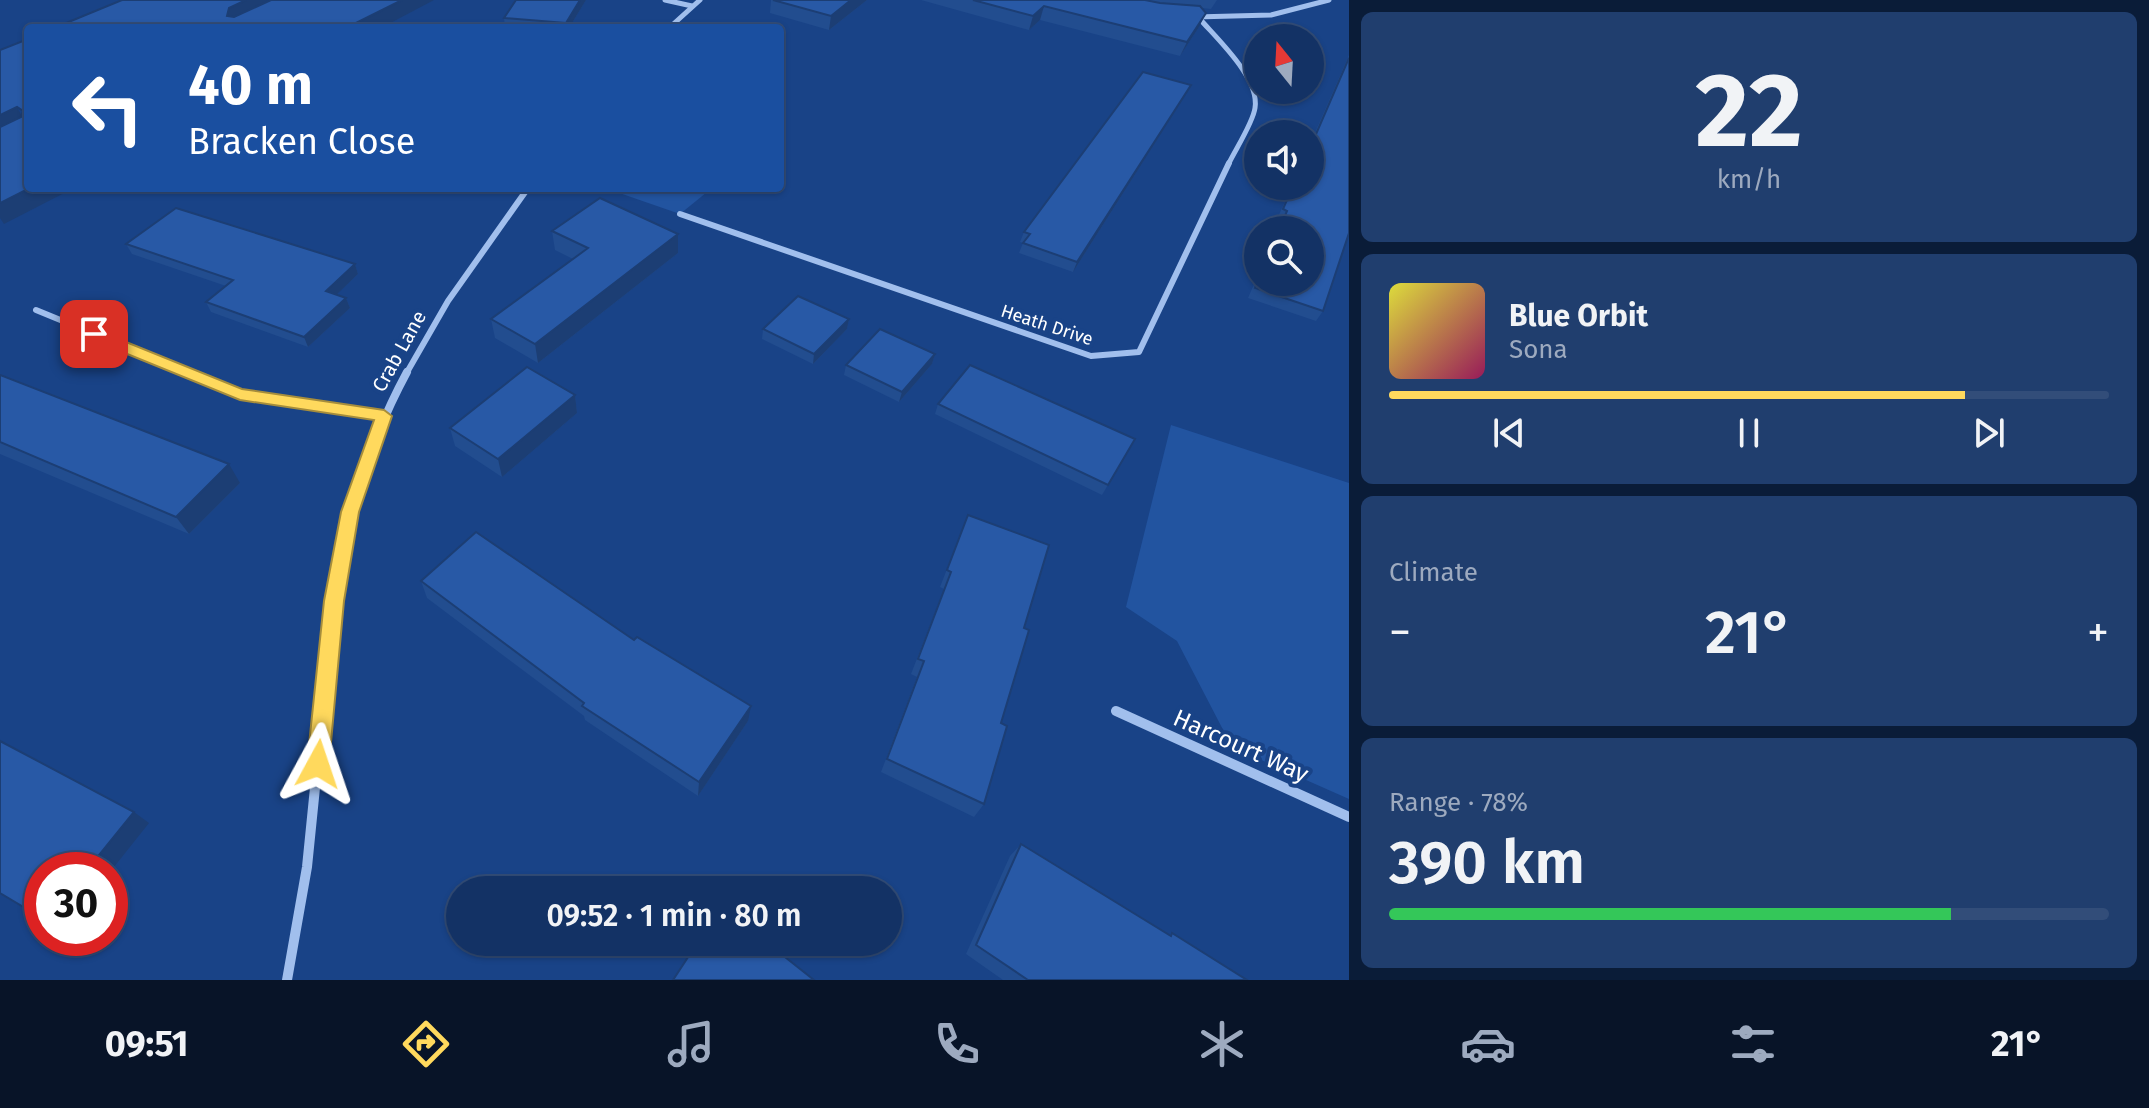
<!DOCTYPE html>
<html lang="en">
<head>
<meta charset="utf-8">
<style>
  body { margin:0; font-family:"Fira Sans",sans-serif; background:#203e6e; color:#f1f3f6; height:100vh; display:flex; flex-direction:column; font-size:30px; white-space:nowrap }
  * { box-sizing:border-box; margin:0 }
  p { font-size:26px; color:#9daabf }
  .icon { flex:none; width:44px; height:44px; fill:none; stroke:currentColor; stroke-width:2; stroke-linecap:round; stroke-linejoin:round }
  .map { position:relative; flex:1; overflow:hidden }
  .drawer { display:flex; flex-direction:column; gap:12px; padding:12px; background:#0a1c38; width:800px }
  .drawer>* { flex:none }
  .top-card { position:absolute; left:24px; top:24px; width:760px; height:168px; border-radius:8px; box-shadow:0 2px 6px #0004,0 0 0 2px #324d79; background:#1a4fa0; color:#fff; overflow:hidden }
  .needle { width:52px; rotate:342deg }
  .buttons { position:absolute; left:1244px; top:24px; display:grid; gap:16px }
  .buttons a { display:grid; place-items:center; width:80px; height:80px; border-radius:50%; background:#133265; box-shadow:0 2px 6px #0004,0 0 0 2px #324d79; font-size:40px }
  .speed { position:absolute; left:24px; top:852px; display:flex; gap:16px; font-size:40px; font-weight:700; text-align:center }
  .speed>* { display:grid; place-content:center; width:104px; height:104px; border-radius:50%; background:#133265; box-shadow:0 2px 6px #0004,0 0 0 2px #324d79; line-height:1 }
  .speed .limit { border:12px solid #d22; background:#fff; color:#111 }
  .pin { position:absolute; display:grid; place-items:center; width:68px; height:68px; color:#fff; margin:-34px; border-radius:16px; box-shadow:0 4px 12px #0006 }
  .me { position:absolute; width:88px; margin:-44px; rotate:5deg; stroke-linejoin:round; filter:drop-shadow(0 0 6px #0008) }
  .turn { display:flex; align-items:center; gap:28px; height:168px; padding:0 32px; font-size:36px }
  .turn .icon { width:104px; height:104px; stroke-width:2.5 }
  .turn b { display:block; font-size:56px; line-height:68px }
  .big { font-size:60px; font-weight:600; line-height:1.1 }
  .drawer .card { flex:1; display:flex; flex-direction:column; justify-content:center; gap:12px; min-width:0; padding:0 28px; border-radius:12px; background:#203e6e }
  .drawer .dial { align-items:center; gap:0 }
  .dial b { font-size:104px; line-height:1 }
  .song { display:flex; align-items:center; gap:24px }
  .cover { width:96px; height:96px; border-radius:12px; background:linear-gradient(135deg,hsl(60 70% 55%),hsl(330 70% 35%)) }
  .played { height:8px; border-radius:4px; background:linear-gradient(90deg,#ffd95d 80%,#324d79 80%) }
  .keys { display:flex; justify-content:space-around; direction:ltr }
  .heat { display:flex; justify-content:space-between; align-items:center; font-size:44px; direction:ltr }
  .charge { height:12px; border-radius:6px; background:linear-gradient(90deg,#34c759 78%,#324d79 0) }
  .trip { position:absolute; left:446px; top:876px; width:456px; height:80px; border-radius:40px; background:#133265; box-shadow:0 2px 6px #0004,0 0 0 2px #324d79; font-weight:600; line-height:80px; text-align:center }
  .tabs { display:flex; height:128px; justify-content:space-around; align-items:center; background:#081428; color:#9daabf }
  .tabs .icon { width:56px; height:56px }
  .tabs .active { color:#ffd95d }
  .tabs b { font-size:36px; color:#f1f3f6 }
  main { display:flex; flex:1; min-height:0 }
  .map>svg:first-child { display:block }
</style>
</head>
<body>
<main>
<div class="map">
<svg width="1349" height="980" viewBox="0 0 1349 980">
  <rect width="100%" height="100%" fill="#194387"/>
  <g fill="#2254a0">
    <path d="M605,188H712L680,214Z"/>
    <path d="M1171,425L1349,483V799L1232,747L1177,641L1126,607Z"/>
  </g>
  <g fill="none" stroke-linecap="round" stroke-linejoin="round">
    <g stroke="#a1bfed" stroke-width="5">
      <path d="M665,0L692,6"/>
      <path d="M1195,17L1271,15L1329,0"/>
      <path d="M1199,18C1217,39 1260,78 1255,108C1253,123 1235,150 1228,165"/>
      <path d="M669,28L700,0"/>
    </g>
    <g stroke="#a1bfed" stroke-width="6">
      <path d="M680,214L1091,356L1139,352L1229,163"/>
      <path d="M36,310L192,374"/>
      <path d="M406,374L448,301L528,188"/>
    </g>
    <g stroke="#a1bfed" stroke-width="8">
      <path d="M188,372L240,394L384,416"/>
      <path d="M330,641C339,546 361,457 407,372"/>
    </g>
    <g stroke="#a1bfed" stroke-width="10">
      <path d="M1116,711L1349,817"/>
      <path d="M287,980L307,867L330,639"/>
    </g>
  </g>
  <g fill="#224d8f">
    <path d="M516,0H586L569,28H522L505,27L504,18Z"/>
    <path d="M771,0H867L829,30L770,13Z"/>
    <path d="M921,0H1217L1211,9L1202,8L1199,27L1180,56L1040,20L1029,30Z"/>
    <path d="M1349,55V233L1323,311L1316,321L1248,298L1258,275V282L1310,230H1277L1281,221L1277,219L1292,186H1310V144Z"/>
    <path d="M1191,85L1186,94L1073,272L1019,253L1023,243L1020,242L1024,232Z"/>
    <path d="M552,231L678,253L538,363L495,338L491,319L573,259L555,250Z"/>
    <path d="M126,244L355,264L358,274L337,294L346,298L350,308L308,347L211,312L206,302L226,286L132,254Z"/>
    <path d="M849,319L847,329L813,364L762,339L763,329Z"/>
    <path d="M935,354L932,364L899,402L844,375L846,365Z"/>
    <path d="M0,375L240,483L189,534L0,454Z"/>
    <path d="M575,395L577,413L502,477L455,446L450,428Z"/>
    <path d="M938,404L1135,439L1102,495L935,414Z"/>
    <path d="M968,515L1024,628L1001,723L984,804L974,817L881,772L917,677L911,674L944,589L940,587Z"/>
    <path d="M421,581L634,640L748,721L698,796L585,720L584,716L427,598Z"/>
    <path d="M1021,844L1168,935L1172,933L1247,980H1003L966,954L1010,856Z"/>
  </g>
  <g fill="#1c3e74">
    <path d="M246,0H285L235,23L227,16L229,8Z"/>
    <path d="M402,0H434L381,28H346Z"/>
    <path d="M580,0H586L569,28H566V23Z"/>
    <path d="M851,0H867L829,30L831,16Z"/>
    <path d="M1044,6L1040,20L1029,30L1033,16Z"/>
    <path d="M1206,13L1199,27L1180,56L1187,42Z"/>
    <path d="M1191,85L1186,94L1073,272L1077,262Z"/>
    <path d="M17,107L26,124L0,136V115Z"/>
    <path d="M30,188H74L4,224L0,218V203Z"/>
    <path d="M678,234V253L538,363L535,344Z"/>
    <path d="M355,264L358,274L330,301L326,291Z"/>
    <path d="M346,298L350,308L308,347L304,337Z"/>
    <path d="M849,319L847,329L813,364L814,354Z"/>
    <path d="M935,354L932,364L899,402L902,392Z"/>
    <path d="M575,395L577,413L502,477L498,459Z"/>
    <path d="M229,464L240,483L189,534L176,517Z"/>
    <path d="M751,706L748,721L698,796L699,782Z"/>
    <path d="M134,812L149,823L110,872V870H87Z"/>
  </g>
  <g fill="#2859a6" stroke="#1c3e74" stroke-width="2">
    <path d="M122,0H246L229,8L227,16L234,17L271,0H402L346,28H54Z"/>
    <path d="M516,0H580L566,23L504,18Z"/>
    <path d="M773,0H851L831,16Z"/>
    <path d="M973,0H1145L1160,3L1200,6L1206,13L1187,42L1044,6L1033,16Z"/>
    <path d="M28,39V188H30L0,203V127L21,117L23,111L17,107L0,115V50Z"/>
    <path d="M1349,58V233L1323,311L1255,288L1258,280V282H1310V230H1279L1287,211L1283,209L1293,186H1310V148Z"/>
    <path d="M1143,72L1191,85L1077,262L1023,243L1030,234L1024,232Z"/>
    <path d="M600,198L678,234L535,344L491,319L588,248L552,231Z"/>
    <path d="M176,208L355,264L326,291L346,298L304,337L206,302L233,280L126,244Z"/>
    <path d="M798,296L849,319L814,354L763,329Z"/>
    <path d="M880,329L935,354L902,392L846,365Z"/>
    <path d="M970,365L1135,439L1108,485L938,404Z"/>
    <path d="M527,367L575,395L498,459L450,428Z"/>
    <path d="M0,375L229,464L176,517L0,442Z"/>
    <path d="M968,515L1049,545L1024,628L1029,630L1001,723L1007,726L984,804L887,759L924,661L918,659L951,572L947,570Z"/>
    <path d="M476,532L634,640L637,637L751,706L699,782L582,706L584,703L421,581Z"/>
    <path d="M0,741L134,812L87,870H42V918L0,893Z"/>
    <path d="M1021,844L1171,936L1172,933L1247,980H1028L976,945Z"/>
    <path d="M698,942H766L814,980H673Z"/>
  </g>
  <path fill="#ffd95d" stroke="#a68d3c" stroke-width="2" d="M94,329L242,389L384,410L392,416L359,512L344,601L329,764L326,772L318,775L310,772L307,764L324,601L341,512L374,420L240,400L88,338V330Z"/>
  <g text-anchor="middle" stroke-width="8" stroke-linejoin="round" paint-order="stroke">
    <g font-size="18" fill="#fff" stroke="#194387">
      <text transform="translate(1047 325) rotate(18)" y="6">Heath Drive</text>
    </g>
    <g font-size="20" fill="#fff" stroke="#194387">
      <text transform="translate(399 351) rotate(-61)" y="7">Crab Lane</text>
    </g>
    <g font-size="24" fill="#fff" stroke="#194387">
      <text transform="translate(1241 746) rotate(24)" y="8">Harcourt Way</text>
    </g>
  </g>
</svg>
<div class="buttons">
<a><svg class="needle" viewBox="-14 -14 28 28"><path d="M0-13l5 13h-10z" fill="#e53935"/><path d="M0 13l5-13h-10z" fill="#9daabf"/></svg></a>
<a><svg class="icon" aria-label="sound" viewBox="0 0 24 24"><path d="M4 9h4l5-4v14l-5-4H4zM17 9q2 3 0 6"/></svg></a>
<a><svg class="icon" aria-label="search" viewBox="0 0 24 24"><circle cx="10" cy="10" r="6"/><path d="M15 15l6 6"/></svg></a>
</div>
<div class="speed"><div class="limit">30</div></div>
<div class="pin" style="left:94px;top:334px;background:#d93025"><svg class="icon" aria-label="arrive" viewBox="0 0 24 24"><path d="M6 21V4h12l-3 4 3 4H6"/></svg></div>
<svg class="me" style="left:318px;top:764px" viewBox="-20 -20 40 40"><path d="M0-17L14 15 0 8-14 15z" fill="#ffd95d" stroke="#fff" stroke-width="4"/></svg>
<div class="trip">09:52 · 1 min · 80 m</div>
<div class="top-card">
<div class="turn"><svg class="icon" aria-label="left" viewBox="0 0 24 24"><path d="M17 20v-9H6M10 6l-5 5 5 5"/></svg><div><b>40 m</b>Bracken Close</div></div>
</div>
</div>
<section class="drawer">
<div class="card dial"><b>22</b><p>km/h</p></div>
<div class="card">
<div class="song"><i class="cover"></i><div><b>Blue Orbit</b><p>Sona</p></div></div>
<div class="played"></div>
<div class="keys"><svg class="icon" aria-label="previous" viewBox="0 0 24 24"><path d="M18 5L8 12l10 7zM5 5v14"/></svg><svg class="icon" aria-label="pause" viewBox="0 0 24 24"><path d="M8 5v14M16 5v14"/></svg><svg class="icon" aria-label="next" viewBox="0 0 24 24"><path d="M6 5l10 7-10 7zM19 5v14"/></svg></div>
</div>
<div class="card"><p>Climate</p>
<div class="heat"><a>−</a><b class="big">21°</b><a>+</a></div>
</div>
<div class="card"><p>Range · 78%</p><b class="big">390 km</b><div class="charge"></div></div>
</section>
</main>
<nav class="tabs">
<b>09:51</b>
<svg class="icon active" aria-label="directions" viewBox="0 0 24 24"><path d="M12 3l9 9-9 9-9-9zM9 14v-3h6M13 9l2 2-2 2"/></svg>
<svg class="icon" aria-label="music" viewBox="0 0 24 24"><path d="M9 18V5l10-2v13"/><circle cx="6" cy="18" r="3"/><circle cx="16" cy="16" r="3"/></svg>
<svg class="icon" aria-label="phone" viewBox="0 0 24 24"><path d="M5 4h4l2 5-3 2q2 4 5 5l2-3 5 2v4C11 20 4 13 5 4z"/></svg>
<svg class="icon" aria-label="climate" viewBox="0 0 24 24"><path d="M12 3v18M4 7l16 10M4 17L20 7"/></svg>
<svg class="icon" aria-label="car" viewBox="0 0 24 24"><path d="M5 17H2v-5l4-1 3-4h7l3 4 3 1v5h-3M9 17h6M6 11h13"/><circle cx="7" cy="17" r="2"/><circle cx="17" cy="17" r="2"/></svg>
<svg class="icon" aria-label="filters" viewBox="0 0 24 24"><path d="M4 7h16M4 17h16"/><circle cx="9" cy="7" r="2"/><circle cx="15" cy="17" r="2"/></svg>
<b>21°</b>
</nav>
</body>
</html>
